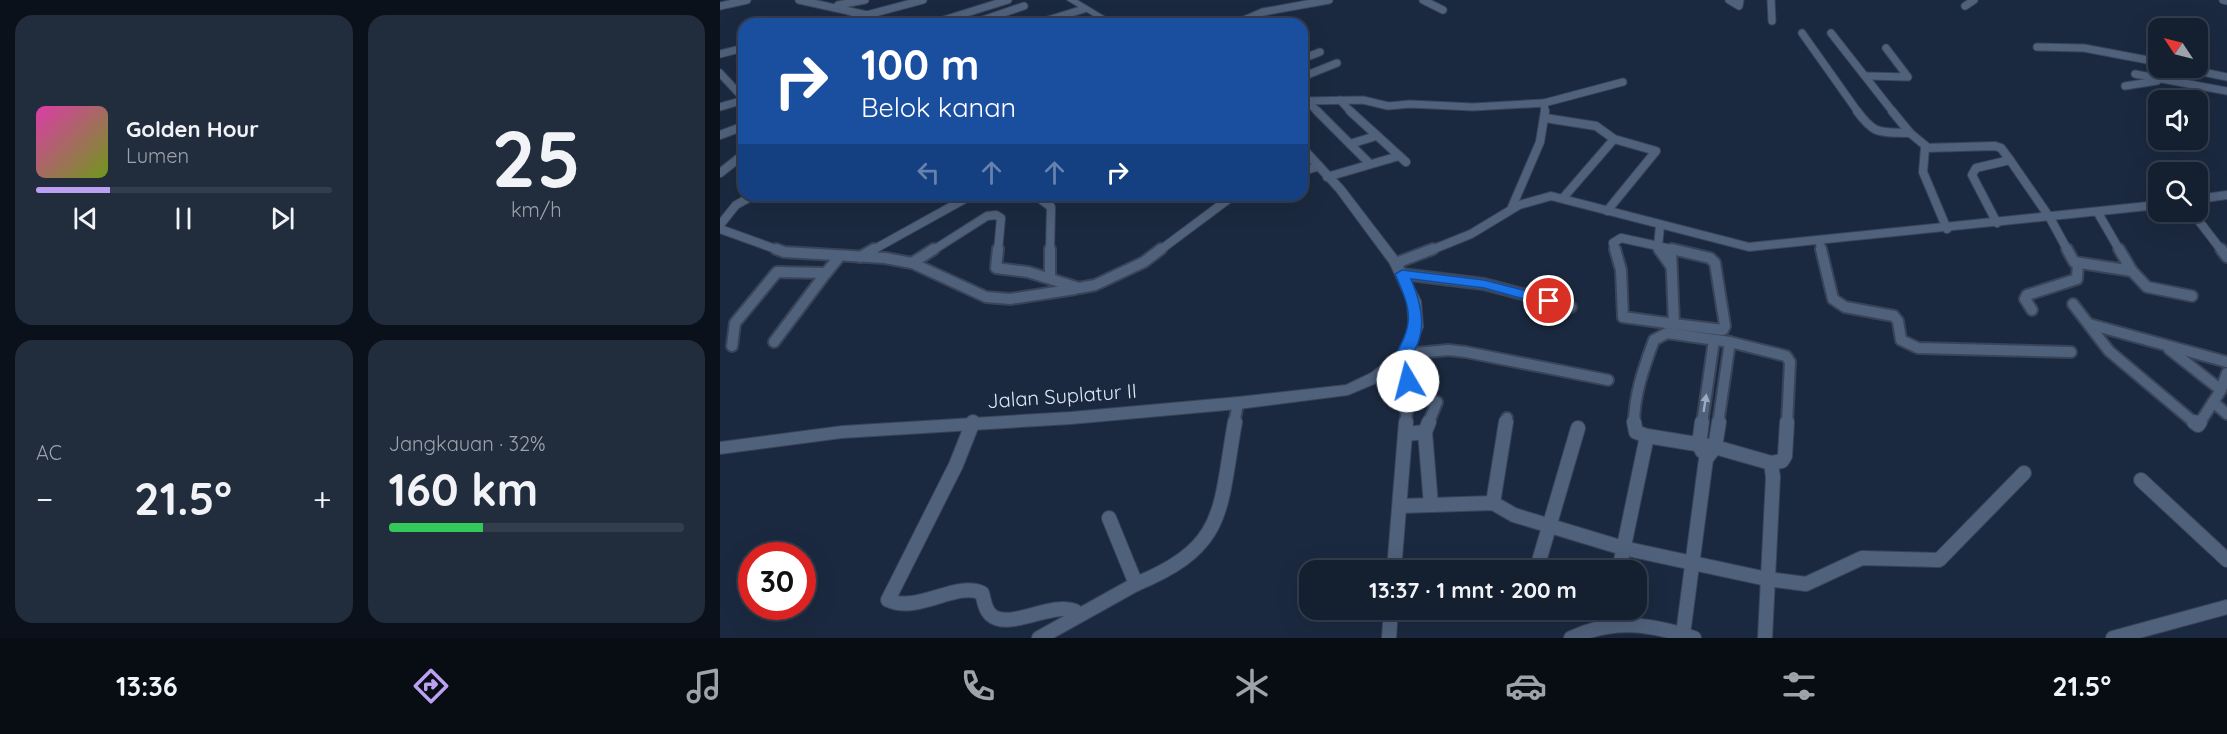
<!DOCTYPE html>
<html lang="id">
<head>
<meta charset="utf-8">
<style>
  body { margin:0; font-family:Quicksand,sans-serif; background:#212c3c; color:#f1f3f6; height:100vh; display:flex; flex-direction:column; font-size:22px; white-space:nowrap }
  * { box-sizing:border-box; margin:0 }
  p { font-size:20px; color:#9da2ab }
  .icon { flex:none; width:33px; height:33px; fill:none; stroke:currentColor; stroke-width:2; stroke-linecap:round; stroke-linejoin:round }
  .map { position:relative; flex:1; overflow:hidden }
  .details { display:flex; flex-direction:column; gap:15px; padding:15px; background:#0b111a; width:720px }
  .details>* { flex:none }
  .top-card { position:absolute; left:18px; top:18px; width:570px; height:183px; border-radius:18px; box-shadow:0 6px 24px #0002,0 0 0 2px #333d4c; background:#1a4fa0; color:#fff; overflow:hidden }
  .needle { width:39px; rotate:305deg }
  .buttons { position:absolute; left:1428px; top:18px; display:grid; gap:12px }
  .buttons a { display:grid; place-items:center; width:60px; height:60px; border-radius:12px; background:#141f30; box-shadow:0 6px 24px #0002,0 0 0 2px #333d4c; font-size:30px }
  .speed { position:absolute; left:18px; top:542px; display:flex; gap:12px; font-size:30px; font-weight:700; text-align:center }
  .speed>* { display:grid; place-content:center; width:78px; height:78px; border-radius:50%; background:#141f30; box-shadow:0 6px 24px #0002,0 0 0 2px #333d4c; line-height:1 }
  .speed .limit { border:9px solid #d22; background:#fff; color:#111 }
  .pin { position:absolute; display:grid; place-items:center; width:51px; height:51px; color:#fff; margin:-26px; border:3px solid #fff; border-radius:50%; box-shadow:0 2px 6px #0007 }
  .me { position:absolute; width:66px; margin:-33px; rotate:352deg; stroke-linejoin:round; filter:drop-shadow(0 0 4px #0008) }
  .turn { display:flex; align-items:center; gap:21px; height:126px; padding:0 24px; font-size:27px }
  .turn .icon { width:78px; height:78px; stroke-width:2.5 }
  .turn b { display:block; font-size:42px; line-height:51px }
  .lanes { display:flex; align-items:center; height:57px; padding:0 24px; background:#0003; justify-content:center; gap:30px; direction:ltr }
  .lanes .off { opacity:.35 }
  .big { font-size:45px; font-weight:700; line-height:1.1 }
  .details .widget { flex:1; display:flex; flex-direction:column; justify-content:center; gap:9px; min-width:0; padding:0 21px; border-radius:18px; background:#212c3c }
  .details .dial { align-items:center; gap:0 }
  .dial b { font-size:78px; line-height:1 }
  .song { display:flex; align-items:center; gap:18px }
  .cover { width:72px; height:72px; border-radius:9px; background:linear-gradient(135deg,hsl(320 70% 55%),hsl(80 70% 35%)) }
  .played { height:6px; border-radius:3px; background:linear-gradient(90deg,#bca0f2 25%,#333d4c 25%) }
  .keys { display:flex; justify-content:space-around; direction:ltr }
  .heat { display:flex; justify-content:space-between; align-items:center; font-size:33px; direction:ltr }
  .charge { height:9px; border-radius:4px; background:linear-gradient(90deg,#34c759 32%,#333d4c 0) }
  .details .tiles { flex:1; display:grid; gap:15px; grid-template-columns:repeat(2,1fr) }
  .trip { position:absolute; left:579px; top:560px; width:348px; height:60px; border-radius:18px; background:#141f30; box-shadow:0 6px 24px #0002,0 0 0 2px #333d4c; font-weight:700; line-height:60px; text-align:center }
  .dock { display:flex; height:96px; justify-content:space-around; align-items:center; background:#080c13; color:#9da2ab }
  .dock .icon { width:42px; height:42px }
  .dock .selected { color:#bca0f2 }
  .dock b { font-size:27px; color:#f1f3f6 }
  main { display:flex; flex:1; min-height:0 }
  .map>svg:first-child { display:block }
</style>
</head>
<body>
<main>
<section class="details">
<div class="tiles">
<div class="widget">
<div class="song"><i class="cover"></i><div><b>Golden Hour</b><p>Lumen</p></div></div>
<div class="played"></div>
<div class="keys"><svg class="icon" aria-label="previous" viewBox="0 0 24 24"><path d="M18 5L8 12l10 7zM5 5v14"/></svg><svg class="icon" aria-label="pause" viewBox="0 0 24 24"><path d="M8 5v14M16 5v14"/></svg><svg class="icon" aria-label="next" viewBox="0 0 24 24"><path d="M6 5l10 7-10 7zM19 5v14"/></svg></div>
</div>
<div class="widget dial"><b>25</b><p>km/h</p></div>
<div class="widget"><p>AC</p>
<div class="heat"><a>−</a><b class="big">21.5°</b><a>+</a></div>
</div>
<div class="widget"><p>Jangkauan · 32%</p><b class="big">160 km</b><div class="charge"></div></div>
</div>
</section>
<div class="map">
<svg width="1507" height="638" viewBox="0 0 1507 638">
  <rect width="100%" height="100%" fill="#1b2940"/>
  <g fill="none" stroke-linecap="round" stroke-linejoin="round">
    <g stroke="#394458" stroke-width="9">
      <g id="minor-far3">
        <path d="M79,0L147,15"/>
        <path d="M703,0L723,10"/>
        <path d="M1009,0L1019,6L1020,0"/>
        <path d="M1051,0L1052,21"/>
        <path d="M1503,0L1507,1"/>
        <path d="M118,5L145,0"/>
        <path d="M0,6L27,0"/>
        <path d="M1245,6L1254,0"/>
        <path d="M113,24L203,0"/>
        <path d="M211,24L288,0"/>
        <path d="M251,24L304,6"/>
        <path d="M315,24L364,9"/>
        <path d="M515,24L543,12L609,0"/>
        <path d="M1082,33L1138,112"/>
        <path d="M1111,33L1173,112"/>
        <path d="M1317,47L1364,48L1438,62"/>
        <path d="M0,54L24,48"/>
        <path d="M582,59L600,52"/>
        <path d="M1464,68L1507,77"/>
        <path d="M0,73L24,99"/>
        <path d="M1415,74L1507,91"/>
        <path d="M1147,76L1188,77L1166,48"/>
        <path d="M582,77L617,63"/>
        <path d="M1405,86L1437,81"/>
        <path d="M586,100L598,112"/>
        <path d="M620,100L631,112"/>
        <path d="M582,101L643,100L668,106L690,104L753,107L824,103L825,112"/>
        <path d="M824,103L903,82"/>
        <path d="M0,107L24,100"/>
      </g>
    </g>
    <g stroke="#394458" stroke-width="10">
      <g id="minor-far2">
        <path d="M597,111L649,163"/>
        <path d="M630,111L686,162"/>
        <path d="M1137,111C1155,136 1161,132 1190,133"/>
        <path d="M1172,111L1190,133L1207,147"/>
        <path d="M825,118L876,126L894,139L936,151L887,211"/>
        <path d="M0,135L24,126"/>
        <path d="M630,144L656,136"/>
        <path d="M582,171L597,167"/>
        <path d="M0,173L24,154"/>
        <path d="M607,177L679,156"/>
        <path d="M315,195L331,207L330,251"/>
        <path d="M843,198L894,139"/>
        <path d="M1478,199L1507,195"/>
        <path d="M792,207L820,142L825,111"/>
        <path d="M1472,212L1502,251"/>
        <path d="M1378,213L1400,251"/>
        <path d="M1277,223L1252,175L1256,168L1290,160L1330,218L1348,251"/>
        <path d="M0,225L16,205L34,195"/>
        <path d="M940,226L938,246L959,251"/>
        <path d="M0,229L61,251"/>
        <path d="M1227,229L1203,172L1205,148L1275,146L1281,148L1290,160"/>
        <path d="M1099,240L1102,251"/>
        <path d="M151,251L252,195"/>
        <path d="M212,251L267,216L276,215L281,218L278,251"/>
        <path d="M439,251L514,195"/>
        <path d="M709,251L751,234L799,205L831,196L1029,247L1438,205"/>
        <path d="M895,251L893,243L901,238L938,246L939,251"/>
      </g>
    </g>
    <g stroke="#394458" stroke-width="14">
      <g id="minor-far1">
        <path d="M56,249L64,252L165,258L192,263L266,297L290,299L355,289"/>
        <path d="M278,249L276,268L308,272L359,288L375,285L424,262L441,249"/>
        <path d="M895,249L901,270L903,317L954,324"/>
        <path d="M939,249L951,266"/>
        <path d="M1101,249L1113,299L1125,307L1174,316L1178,321L1181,340L1198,348L1351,352"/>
        <path d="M1347,249L1354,262L1412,271L1399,249"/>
        <path d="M1501,249L1507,257"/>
        <path d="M951,250L954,324L1003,330L1005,326L995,263L990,258L952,249"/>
        <path d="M140,257L154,249"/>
        <path d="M192,263L214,249"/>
        <path d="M676,263L713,249"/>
        <path d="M1412,271L1427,287L1472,296"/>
        <path d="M682,274L764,284L851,307"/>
        <path d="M330,278V249"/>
        <path d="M1353,304L1389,351L1476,424"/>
        <path d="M1312,310L1305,299L1307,295L1357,279L1358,264"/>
        <path d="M1369,324L1507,362"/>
        <path d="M54,342L106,273"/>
        <path d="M12,346L15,323L57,272L106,273L119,257"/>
        <path d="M1449,349L1501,390"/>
        <path d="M686,354L728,350L746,352L888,380"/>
        <path d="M679,362L688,381L686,424"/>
        <path d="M1493,402L1507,414"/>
        <path d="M514,424L518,403"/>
        <path d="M708,424L717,402"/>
        <path d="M786,424L787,418"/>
        <path d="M914,424C914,395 924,367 934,340L947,333L1010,342L1066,356L1070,362L1067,424"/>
        <path d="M982,424L994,340"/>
        <path d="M998,424L1010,342"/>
        <path d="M1479,424L1501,390L1507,373"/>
      </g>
    </g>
    <g stroke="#394458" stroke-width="16">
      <g id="minor">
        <path d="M253,422L236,465L168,600C198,614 235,581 262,593C264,600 265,610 271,615C289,631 332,601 355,611L357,616"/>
        <path d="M1474,422L1478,425L1480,422"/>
        <path d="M705,432L709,422"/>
        <path d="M686,434L705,432L711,505"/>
        <path d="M927,436L995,447L1051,463"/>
        <path d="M982,451L979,444L982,422"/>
        <path d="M1421,480L1507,560"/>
        <path d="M773,503L786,422"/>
        <path d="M681,506L773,503L794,515L903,548L1047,579L1086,584L1142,558L1219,560L1304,473"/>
        <path d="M817,568L858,428"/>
        <path d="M674,570L686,422"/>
        <path d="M899,570L927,436L916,432L914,422"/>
        <path d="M416,584C508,546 499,510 515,422"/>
        <path d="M889,623L891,609"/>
        <path d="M963,634L986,459L995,447L999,422"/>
        <path d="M319,638L416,584L389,518"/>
        <path d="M669,638L671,609"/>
        <path d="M851,638C894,618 930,624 974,638"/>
        <path d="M1045,638L1053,477L1051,463L1062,461L1065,456L1067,422"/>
        <path d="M1393,638L1507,607"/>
      </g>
    </g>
    <g stroke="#394458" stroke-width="2">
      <g id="tertiary">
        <path d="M347,0H357L397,24H387Z"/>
        <path d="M582,145L586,146L624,187L680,260L701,301L703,327L693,354L661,381L628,395L518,409L351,424L122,438L0,454V442L122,426L351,412L518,397L626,385L651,373L680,351L689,327L687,301L670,264L616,191L582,154Z"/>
      </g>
    </g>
    <use href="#minor-far3" stroke="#50617b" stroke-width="7"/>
    <use href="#minor-far2" stroke="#50617b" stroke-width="8"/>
    <use href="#minor-far1" stroke="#50617b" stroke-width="10"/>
    <use href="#minor" stroke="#50617b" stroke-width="14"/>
    <use href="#tertiary" fill="#50617b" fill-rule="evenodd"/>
  </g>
  <defs><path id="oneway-solid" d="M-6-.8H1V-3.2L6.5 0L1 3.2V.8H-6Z" transform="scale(1.5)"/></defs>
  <use fill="#9eabbf" href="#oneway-solid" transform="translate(985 403) rotate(-81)"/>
  <path fill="#1a73e8" stroke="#114b97" stroke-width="1.5" d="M682,270L764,280L834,298L836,301L829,306L764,288L691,279C703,307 709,337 686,362L695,381L688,387L683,385L671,362C694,324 693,314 675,274Z"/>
  <g text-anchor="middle" stroke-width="6" stroke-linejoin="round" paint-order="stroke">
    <g font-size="20" fill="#dde7f6" stroke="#1b2940">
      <text transform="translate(342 396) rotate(-4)" y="7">Jalan Suplatur II</text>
    </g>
  </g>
</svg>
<div class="buttons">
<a><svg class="needle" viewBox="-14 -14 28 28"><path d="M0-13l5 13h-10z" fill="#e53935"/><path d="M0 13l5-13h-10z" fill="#9da2ab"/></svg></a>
<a><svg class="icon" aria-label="sound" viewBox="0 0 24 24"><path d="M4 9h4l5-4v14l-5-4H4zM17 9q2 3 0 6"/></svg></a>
<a><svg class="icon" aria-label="search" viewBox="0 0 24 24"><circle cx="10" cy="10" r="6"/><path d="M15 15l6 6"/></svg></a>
</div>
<div class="speed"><div class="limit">30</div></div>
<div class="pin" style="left:829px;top:301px;background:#d93025"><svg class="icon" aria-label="arrive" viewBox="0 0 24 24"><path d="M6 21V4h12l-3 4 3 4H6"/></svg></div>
<svg class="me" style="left:688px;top:381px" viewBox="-20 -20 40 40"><circle r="19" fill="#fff"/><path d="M0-13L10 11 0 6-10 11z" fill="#1a73e8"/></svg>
<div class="trip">13:37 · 1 mnt · 200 m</div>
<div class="top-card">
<div class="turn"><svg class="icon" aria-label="right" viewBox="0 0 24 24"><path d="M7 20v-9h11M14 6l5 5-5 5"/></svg><div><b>100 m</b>Belok kanan</div></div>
<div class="lanes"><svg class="icon off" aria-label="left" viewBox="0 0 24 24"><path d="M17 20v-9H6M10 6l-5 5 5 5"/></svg><svg class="icon off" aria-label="ahead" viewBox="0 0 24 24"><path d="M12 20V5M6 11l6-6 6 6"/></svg><svg class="icon off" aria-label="ahead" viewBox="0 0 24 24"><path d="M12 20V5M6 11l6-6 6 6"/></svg><svg class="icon" aria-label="right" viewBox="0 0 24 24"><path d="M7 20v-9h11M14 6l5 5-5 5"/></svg></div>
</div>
</div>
</main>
<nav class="dock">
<b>13:36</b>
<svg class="icon selected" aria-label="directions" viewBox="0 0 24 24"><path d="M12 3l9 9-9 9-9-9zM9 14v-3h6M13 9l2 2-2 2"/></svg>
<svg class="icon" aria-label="music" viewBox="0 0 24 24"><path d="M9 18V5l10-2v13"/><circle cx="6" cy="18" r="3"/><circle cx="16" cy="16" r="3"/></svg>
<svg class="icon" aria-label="phone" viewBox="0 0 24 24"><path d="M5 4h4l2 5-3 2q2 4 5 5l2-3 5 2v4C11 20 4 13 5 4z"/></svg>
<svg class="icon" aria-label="climate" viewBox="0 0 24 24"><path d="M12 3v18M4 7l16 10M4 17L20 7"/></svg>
<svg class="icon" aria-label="car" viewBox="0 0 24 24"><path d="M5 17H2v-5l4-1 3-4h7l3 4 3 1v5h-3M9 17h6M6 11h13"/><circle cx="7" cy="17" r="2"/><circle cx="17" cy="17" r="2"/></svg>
<svg class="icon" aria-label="filters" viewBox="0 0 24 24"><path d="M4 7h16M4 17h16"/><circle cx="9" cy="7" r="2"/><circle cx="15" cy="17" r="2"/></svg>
<b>21.5°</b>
</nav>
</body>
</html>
